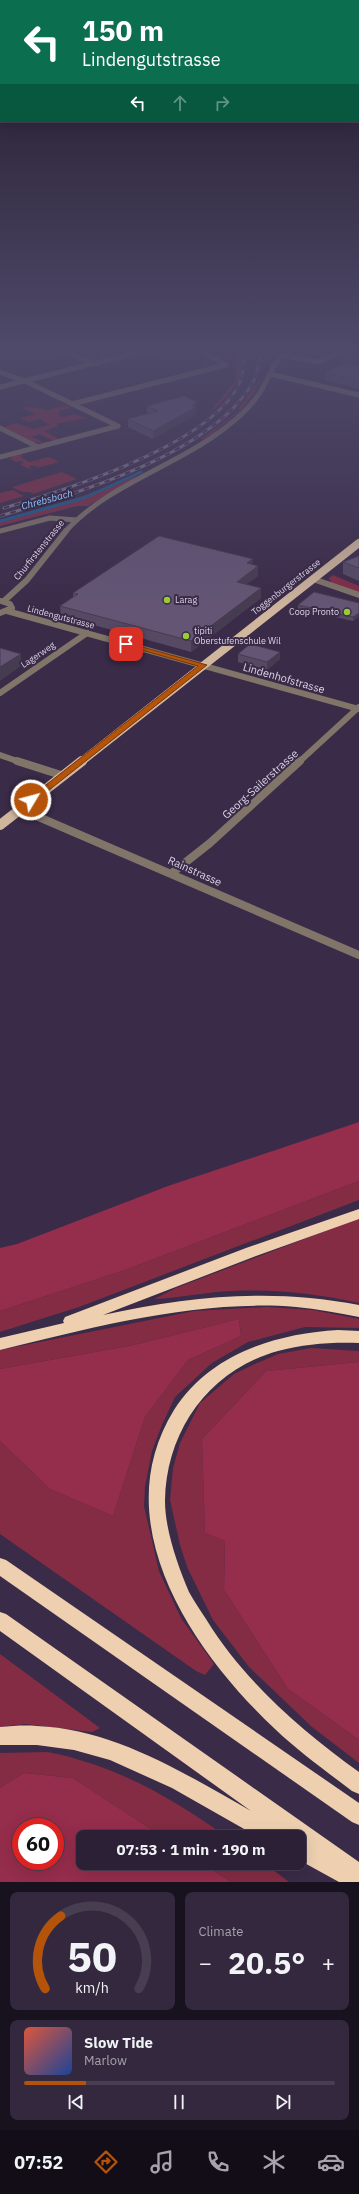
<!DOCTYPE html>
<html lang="en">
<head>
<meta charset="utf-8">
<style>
  body { margin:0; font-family:"IBM Plex Sans",sans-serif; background:#34283e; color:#f1f3f6; height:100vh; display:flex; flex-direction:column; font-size:15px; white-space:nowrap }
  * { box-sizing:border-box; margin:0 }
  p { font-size:13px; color:#a6a3ad }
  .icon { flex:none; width:22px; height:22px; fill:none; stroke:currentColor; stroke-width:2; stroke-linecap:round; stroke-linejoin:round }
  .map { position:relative; height:1882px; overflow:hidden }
  .sheet { display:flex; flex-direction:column; gap:10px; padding:10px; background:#18121e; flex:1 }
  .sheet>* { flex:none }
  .guide { position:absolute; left:0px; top:0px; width:359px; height:122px; box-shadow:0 4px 16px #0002,0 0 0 1px #483e51; background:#0b6e4f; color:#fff; overflow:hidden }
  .speed { position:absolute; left:12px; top:1818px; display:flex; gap:8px; font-size:20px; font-weight:700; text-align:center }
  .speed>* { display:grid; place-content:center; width:52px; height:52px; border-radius:50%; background:#2c2036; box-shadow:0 4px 16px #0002,0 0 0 1px #483e51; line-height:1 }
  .speed .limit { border:6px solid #d22; background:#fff; color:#111 }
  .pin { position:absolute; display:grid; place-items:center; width:34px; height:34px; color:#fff; margin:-17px; border-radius:8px; box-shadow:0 2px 6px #0006 }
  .me { position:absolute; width:44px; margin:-22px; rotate:53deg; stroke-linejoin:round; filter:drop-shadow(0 0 3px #0008) }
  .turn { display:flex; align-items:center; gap:14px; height:84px; padding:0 16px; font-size:18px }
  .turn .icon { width:52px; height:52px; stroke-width:2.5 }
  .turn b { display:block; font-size:28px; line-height:34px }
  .lanes { display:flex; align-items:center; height:38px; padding:0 16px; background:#0003; justify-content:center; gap:20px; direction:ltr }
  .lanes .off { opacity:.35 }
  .big { font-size:30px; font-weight:700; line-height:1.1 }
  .sheet .card { flex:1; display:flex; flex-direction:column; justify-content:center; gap:6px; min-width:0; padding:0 14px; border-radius:8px; background:#34283e }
  .sheet .dial { align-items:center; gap:0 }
  .dial svg { height:104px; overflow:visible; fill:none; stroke:#483e51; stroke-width:7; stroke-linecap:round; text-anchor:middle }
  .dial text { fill:#f1f3f6; stroke:none }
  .song { display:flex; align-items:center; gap:12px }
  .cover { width:48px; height:48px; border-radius:6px; background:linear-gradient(135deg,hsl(10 70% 55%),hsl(220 70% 35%)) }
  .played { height:4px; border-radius:2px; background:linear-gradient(90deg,#b45309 20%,#483e51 20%) }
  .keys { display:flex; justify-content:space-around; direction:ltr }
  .heat { display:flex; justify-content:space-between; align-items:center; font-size:22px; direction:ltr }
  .sheet .tiles { flex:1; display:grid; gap:10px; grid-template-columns:1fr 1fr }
  .card:last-child { grid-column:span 2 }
  .trip { position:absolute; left:76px; top:1830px; width:230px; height:40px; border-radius:8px; background:#2c2036; box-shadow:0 4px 16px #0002,0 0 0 1px #483e51; font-weight:700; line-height:40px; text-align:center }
  .menu { display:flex; height:64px; justify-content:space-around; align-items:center; background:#120d16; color:#a6a3ad }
  .menu .icon { width:28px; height:28px }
  .menu .selected { color:#b45309 }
  .menu b { font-size:18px; color:#f1f3f6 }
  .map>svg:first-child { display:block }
</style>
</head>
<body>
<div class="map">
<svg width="359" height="1882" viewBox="0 0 359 1882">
  <rect width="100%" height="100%" fill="#3a2b48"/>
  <g fill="#832c44">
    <path d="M236,350H241C243,355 245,361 244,366C242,377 221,408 210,411L233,384L236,377L237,370L233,365L236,364L234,353Z"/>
    <path d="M259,380L262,381L254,390H256L241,410L216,430H218L204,439H201L240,410L238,409Z"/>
    <path d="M67,405L70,408L59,411L60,412L57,414L62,416L60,418L74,414L86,418C74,421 67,421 56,424L58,426L44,431L59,439L53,441L40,434L31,437L46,443L33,442L4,427L16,423L34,429L50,425L40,419L29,422L20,418L40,413L35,414L23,408C29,406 42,408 48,411H49L47,410Z"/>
    <path d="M21,454L23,455L20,457L30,462L49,457L59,462L33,469L39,466H29L31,468L29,469L19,464L24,463L21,461L16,462L10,459L13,458L10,457Z"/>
    <path d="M62,472L77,479L33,494L30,492H22L12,487Z"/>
    <path d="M133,476L137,477L88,506H77L0,526V521L86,495Z"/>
    <path d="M13,490L24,496L0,503V493Z"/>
    <path d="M333,575L359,586V593L329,583L331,580L328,579Z"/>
    <path d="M359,1181V1200L79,1307L0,1332V1311L125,1270Z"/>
    <path d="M359,1218V1303C317,1294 276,1289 232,1291C206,1292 180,1298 154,1299L176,1288Z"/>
    <path d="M267,1307L313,1310L359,1319V1328L305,1327L248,1342L212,1363L175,1397L162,1425L152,1451L145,1487L144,1506L159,1571L181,1618L214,1664L205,1675L196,1671L0,1534V1441L50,1489L113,1516L145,1417L188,1360L241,1336L239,1319L134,1345L0,1369V1350L194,1311Z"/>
    <path d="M311,1348L359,1351V1362L266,1371L202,1439L205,1533L225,1541L224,1590L288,1689L359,1740V1763L312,1727L249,1667L213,1620L188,1569L180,1545L170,1500L173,1468L180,1443L200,1403L234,1374L255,1364L278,1354Z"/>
    <path d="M0,1654L100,1728L92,1732L25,1724L0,1727Z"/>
    <path d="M47,1752C116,1765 170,1797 227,1837H163L73,1778L24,1773L0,1788V1753Z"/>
    <path d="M202,1863H264L289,1882H231Z"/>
  </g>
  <g fill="#952d4c" fill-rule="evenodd">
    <path d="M359,1122V1181L125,1270L0,1311V1248L17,1244L168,1186Z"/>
    <path d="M239,1319L241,1336L188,1360L145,1417L113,1516L50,1489L0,1441V1369L134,1345Z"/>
    <path d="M359,1362V1740L288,1689L224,1590L225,1541L205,1533L202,1439L266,1371Z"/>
    <path d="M24,1773L73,1778L163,1837H83V1863H202L231,1882H0V1788ZM21,1827H55V1861H21Z"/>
  </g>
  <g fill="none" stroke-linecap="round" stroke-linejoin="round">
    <path stroke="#155e95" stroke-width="3" d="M0,521L84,498L141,472"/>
    <g stroke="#817569" stroke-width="5">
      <path d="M59,350L96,364"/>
      <path d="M282,355L318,362L345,350"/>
      <path d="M0,372L25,381L118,426"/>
      <path d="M270,374L359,395"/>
      <path d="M72,404L226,365L200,350"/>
      <path d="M0,428L38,447"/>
      <path d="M0,457L118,426"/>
      <path d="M0,531L50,518L77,520"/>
      <path d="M65,532C108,484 175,467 225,428C238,418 250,407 259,394C270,378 272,360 290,350"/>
    </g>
    <g stroke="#817569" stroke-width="6">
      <path d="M313,579L359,595"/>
      <path d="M4,601L27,580L66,531"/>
      <path d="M7,611L359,709"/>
      <path d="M0,613L12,608L10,604L1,601"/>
      <path d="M0,693L87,633"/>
      <path d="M0,755L20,762"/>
      <path d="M299,762L359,707"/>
    </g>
    <g stroke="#817569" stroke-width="8">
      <path d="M17,761L64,776"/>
      <path d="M172,873L210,843L300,761"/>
    </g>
    <g stroke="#817569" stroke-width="5">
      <path d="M143,354L160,350"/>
      <path d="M0,387L147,350"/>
    </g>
    <path stroke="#817569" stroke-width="8" d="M20,809L359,955"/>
    <path stroke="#d0b69d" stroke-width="8" d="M81,762L359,543"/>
    <path stroke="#d0b69d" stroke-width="10" d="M0,825L82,761"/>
    <g fill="#eed0b1" fill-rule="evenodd">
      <path d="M359,1209V1219L256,1256L103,1315C190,1296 272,1288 359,1305V1317C338,1313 317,1309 296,1307C199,1299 93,1327 0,1350V1338L64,1323L63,1321L65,1317L246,1248Z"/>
      <path d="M338,1330L359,1331V1343C331,1342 304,1344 278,1351C209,1370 166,1431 165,1501C165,1530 178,1566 189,1592C194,1601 200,1610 206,1619C244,1681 301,1730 359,1772V1794L352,1791C326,1771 299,1752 275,1729C193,1652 104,1523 174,1410C210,1354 274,1334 338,1330Z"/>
      <path d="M0,1558L6,1560L359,1803V1825L352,1822L0,1576Z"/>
      <path d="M0,1612L6,1614L359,1862V1882H339L299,1860V1837H258L172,1788L110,1760L74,1750L37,1745H0V1727C12,1726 25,1725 37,1726C114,1729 186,1774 251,1811L0,1631Z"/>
    </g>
    <g stroke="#847790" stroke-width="3">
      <g id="rail">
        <path d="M4,508C66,490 198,448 234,393C243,380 245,365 244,350"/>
        <path d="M0,516C75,494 213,454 253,382C258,374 259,360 261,350"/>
      </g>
    </g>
    <use href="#rail" stroke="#3a2b48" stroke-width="2" stroke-dasharray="5.5" stroke-linecap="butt"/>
  </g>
  <g fill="#564964">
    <path d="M359,366V389L325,380L326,372Z"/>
    <path d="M147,406L197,409L196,410V414L153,439L128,427V419L148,414H147Z"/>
    <path d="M359,556V581L343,574V562Z"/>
    <path d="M252,565L258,576L246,584L261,588V598L191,652L61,616L60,606L73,597V593Z"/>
    <path d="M359,603V616L353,621L298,609V605Z"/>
    <path d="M280,652V659L267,670L238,662V654Z"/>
  </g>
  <g fill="#463c51">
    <path d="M197,402V409L196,410V414L153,439V431Z"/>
    <path d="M253,559L252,569L247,563Z"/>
    <path d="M258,566V576L236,592L237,582Z"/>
    <path d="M261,588V598L191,652V641Z"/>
    <path d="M359,613V616L353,621V617Z"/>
    <path d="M280,652V659L267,670V662Z"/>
    <path d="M21,654V666L0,681V667Z"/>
  </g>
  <g fill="#645574" stroke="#463c51">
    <path d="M347,363L359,366V381L326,372Z"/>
    <path d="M184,396L197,402L192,406L196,407L153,431L128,419L158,411L147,406Z"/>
    <path d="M159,536L253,559L247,563L258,566L237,582L261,588L191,641L60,606L78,594L73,593Z"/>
    <path d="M359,556V568L343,562Z"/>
    <path d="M314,592L359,603V613L353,617L298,605Z"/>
    <path d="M250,644L280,652L267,662L238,654Z"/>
    <path d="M0,648L21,654L0,667Z"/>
  </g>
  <linearGradient id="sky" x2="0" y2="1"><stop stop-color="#201828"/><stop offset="0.57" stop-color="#4f4a6a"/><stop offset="1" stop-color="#4f4a6a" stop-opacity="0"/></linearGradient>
  <rect width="359" height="614" fill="url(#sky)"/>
  <path fill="#b45309" stroke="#753606" d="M124,642L207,665L34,802H28V799L198,666L124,645Z"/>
  <g fill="#99cb35" stroke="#3a2b48" stroke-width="1.5">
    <circle cx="167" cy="600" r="4"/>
    <circle cx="347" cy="612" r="4"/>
    <circle cx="186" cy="636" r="4"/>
  </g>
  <g text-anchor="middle" stroke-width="4" stroke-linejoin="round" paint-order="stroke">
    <g font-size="9" fill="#ddd4e7" stroke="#3a2b48">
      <text transform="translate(39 550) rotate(-51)" y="3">Churfirstenstrasse</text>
      <text transform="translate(286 587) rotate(-38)" y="3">Toggenburgerstrasse</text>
      <text transform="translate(61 617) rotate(15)" y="3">Lindengutstrasse</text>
      <text transform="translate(38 655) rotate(-34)" y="3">Lagerweg</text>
    </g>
    <g font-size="9" fill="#ddd4e7" stroke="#3a2b48" text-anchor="start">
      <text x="175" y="603">Larag</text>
      <text x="339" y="615" text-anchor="end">Coop Pronto</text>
      <text x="194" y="634">tipiti<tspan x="194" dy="10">Oberstufenschule Wil</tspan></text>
    </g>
    <g font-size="10" font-style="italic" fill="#89c7ff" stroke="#3a2b48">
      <text transform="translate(47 499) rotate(-15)" y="4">Chrebsbach</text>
    </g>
    <g font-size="11" fill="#ddd4e7" stroke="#3a2b48">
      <text transform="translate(284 678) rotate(16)" y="4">Lindenhofstrasse</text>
      <text transform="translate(260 784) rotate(-42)" y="4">Georg-Sailerstrasse</text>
      <text transform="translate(195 871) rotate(24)" y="4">Rainstrasse</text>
    </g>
  </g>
</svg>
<div class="speed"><div class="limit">60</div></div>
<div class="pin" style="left:126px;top:644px;background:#d93025"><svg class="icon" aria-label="arrive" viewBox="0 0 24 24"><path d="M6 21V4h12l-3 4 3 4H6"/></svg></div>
<svg class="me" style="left:31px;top:800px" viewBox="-20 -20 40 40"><circle r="17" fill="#b45309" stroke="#fff" stroke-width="3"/><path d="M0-11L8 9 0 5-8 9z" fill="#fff"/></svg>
<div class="trip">07:53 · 1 min · 190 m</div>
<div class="guide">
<div class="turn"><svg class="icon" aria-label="left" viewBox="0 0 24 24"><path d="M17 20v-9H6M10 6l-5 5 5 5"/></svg><div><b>150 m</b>Lindengutstrasse</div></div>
<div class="lanes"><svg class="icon" aria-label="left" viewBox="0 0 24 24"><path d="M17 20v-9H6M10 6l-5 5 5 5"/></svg><svg class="icon off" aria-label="ahead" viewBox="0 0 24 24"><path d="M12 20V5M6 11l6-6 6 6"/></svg><svg class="icon off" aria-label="right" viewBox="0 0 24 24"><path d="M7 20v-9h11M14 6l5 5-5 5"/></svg></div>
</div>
</div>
<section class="sheet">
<div class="tiles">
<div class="card dial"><svg viewBox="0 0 100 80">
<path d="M14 69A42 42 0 1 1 86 69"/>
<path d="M14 69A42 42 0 0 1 26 13" stroke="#b45309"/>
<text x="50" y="56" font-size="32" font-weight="700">50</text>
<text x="50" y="72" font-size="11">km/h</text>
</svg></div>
<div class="card"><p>Climate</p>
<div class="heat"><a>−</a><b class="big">20.5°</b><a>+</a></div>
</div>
<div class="card">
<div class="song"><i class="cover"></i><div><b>Slow Tide</b><p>Marlow</p></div></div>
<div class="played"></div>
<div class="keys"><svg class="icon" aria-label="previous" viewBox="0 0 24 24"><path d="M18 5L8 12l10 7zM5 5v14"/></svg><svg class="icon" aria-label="pause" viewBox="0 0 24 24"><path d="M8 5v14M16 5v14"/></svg><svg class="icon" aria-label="next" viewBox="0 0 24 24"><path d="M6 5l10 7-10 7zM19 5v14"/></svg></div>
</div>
</div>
</section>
<nav class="menu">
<b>07:52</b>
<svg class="icon selected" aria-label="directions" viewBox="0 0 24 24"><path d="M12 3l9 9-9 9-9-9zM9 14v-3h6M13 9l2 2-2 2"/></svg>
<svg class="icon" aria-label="music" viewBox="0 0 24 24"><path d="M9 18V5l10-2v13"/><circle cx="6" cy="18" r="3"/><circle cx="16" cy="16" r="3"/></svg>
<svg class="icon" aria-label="phone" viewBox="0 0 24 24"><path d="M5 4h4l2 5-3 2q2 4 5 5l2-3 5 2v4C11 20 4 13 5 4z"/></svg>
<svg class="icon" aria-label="climate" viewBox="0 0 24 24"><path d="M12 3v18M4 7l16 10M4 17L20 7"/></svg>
<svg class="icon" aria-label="car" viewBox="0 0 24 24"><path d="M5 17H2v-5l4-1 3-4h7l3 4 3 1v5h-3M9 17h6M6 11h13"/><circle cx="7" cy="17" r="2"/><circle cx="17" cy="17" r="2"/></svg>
</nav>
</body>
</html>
